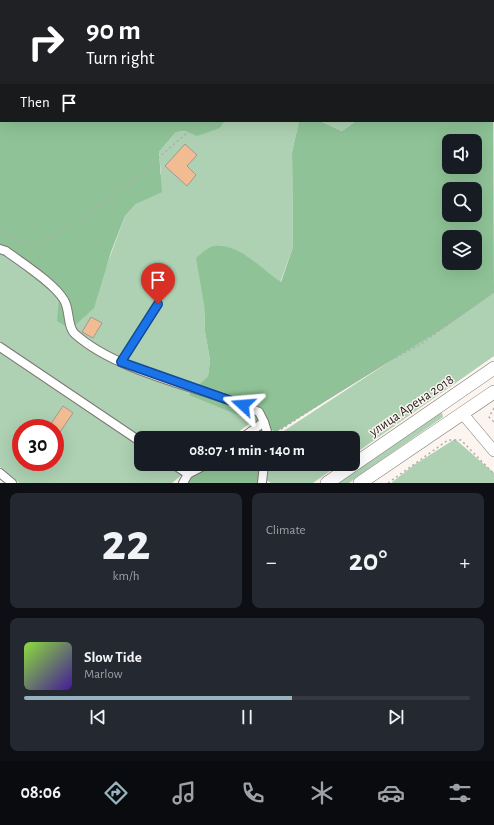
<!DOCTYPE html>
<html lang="en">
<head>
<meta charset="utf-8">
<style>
  body { margin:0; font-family:"Alegreya Sans",sans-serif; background:#242831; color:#f1f3f6; height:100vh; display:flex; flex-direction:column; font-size:15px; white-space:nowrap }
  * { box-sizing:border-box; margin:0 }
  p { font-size:13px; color:#9ea1a6 }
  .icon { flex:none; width:22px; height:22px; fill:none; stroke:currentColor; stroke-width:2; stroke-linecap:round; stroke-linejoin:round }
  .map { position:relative; height:483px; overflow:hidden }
  .panel { display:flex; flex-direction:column; gap:10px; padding:10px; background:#0d0f14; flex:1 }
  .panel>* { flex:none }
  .top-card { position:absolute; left:0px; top:0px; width:494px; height:122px; box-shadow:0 4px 16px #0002; background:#202124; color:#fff; overflow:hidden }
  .fabs { position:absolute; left:442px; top:134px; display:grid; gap:8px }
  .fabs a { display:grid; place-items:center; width:40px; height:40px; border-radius:8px; background:#171b24; box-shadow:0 4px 16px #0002; font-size:20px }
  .speed { position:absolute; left:12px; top:419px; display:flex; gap:8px; font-size:20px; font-weight:700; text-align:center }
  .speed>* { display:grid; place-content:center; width:52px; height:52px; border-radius:50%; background:#171b24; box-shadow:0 4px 16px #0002; line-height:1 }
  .speed .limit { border:6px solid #d22; background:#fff; color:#111 }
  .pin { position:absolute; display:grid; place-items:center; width:34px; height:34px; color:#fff; margin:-41px -17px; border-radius:50% 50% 50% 0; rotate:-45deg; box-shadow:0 0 4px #0007 }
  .pin .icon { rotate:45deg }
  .me { position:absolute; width:44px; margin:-22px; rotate:289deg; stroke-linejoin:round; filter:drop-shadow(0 0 3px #0008) }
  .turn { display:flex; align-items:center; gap:14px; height:84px; padding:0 20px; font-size:18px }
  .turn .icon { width:52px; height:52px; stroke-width:2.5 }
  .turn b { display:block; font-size:28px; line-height:34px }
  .then { display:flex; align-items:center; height:38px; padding:0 20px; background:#0003; gap:8px; font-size:15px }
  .big { font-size:30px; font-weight:700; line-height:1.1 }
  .panel .widget { flex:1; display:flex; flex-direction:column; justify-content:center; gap:6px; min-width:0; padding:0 14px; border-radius:8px; background:#242831 }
  .panel .dial { align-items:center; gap:0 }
  .dial b { font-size:52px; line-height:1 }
  .song { display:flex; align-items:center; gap:12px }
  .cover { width:48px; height:48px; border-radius:6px; background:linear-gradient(135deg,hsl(90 70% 55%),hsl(260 70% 35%)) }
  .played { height:4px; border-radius:2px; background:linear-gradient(90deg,#97b3bf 60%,#363941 60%) }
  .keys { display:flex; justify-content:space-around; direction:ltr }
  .heat { display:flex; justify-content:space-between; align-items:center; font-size:22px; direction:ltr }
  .panel .tiles { flex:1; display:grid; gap:10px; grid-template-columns:1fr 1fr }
  .widget:last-child { grid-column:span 2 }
  .trip { position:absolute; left:134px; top:431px; width:226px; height:40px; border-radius:8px; background:#171b24; box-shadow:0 4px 16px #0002; font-weight:700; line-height:40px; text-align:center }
  .tab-bar { display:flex; height:64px; justify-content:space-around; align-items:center; background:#090b0e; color:#9ea1a6 }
  .tab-bar .icon { width:28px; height:28px }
  .tab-bar .selected { color:#97b3bf }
  .tab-bar b { font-size:18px; color:#f1f3f6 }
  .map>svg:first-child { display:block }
</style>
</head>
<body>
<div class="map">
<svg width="494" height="483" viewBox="0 0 494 483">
  <rect width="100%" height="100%" fill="#fcf4ef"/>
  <g fill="#add1b2" fill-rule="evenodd">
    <path d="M225,121H299L292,152L293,247L280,283L246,256L204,304L205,332L210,360L208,376L188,395L253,421L230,438H141V464H195L172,483H19L0,467V255L8,258L59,299L102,278L125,216L136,204L147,198L161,174L159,152L176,132L220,128ZM21,428H55V462H21Z"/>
    <path d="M320,121H356L342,131Z"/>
    <path d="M494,293V356L353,455V438H273Z"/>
    <path d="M440,412L442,413L443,417L349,483H336Z"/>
    <path d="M455,439L494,473V483H391L414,465Z"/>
    <path d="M269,464H340L313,483H271L267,480Z"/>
  </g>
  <g fill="#8fc397" fill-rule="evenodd">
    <path d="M0,0H439L440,1H1V121H225L220,128L197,136L186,131L176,132L159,152L162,192L136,204L125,216L111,252L94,308L71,329L57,321L59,299L8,258L0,255Z"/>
    <path d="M493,46L494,293L442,329L276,432L267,428L270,438H242L260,424L188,395L208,376L210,360L205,332L204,304L196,258C201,254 208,247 214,246C240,243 262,270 281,282L293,247L292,152L299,121H320L342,131L356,121H493ZM449,141H475V167H449ZM449,189H475V215H449ZM449,237H475V263H449Z"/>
    <path d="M207,464H266L263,483H183Z"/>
  </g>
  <g fill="#f2bc92" stroke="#a09994">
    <path d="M185,144L197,155L187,166L196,175L187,186L165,166Z"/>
    <path d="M91,317L102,323L93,338L82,332Z"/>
    <path d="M63,406L73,413L60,432L50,425Z"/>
  </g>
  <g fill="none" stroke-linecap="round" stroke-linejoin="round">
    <g stroke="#7e7773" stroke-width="5.5">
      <path id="lane" d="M121,362L157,304"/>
    </g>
    <g stroke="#7e7773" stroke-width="10">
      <g id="street">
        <path d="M0,249L6,251C22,263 54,283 64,300C70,309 67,327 75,334C120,374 204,387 259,412L264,422L242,438"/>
        <path d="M0,347L141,442"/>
        <path d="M264,422L269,438"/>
        <path d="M173,464L188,474"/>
        <path d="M0,473L12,483"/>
        <path d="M183,483L188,474L207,464"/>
        <path d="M262,483L264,464"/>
      </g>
    </g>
    <g stroke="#7e7773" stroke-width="12">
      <path id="secondary" d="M462,413L494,451"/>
    </g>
    <g stroke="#7e7773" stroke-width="14">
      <g id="primary">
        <path d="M327,483L494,368"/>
        <path d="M360,483L494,392"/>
      </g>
    </g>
    <g stroke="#b2aca8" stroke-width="1.5" stroke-dasharray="2 3" stroke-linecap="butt">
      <path d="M295,0L297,1"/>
      <path d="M439,0L440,1"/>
      <path d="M248,1V0"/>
      <path d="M314,1L316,0"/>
      <path d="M493,47L494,48"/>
      <path d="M0,229L19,243H36L54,235L118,193L196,125L204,121"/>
      <path d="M494,408L489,417L494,422"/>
      <path d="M277,432L370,371L421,344L494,291"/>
      <path d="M388,483L448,440H461L494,474"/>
    </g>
    <use href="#lane" stroke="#fff" stroke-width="4"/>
    <use href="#street" stroke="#fff" stroke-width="8"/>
    <use href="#secondary" stroke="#fff" stroke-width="11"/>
    <use href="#primary" stroke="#fff" stroke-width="13"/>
  </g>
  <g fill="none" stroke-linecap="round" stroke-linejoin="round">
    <g stroke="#114b97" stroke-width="10">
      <path id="route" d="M158,304L121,362L243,405"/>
    </g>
    <use href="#route" stroke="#1a73e8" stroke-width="7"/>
  </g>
  <g text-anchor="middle" stroke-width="3" stroke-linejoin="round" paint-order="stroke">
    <g font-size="14" fill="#272523" stroke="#fcf4ef">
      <text transform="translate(411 405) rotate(-34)" y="5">улица Арена 2018</text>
    </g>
  </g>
</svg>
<div class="fabs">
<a><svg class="icon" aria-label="sound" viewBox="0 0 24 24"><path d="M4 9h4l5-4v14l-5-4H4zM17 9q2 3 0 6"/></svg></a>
<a><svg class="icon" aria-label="search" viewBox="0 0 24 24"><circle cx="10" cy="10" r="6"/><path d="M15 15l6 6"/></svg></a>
<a><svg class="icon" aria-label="layers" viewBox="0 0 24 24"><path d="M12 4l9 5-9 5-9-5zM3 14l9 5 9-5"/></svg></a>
</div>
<div class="speed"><div class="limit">30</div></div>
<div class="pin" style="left:158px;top:304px;background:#d93025"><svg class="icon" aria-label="arrive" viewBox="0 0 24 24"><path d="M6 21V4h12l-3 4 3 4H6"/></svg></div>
<svg class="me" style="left:243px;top:405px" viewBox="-20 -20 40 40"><path d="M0-17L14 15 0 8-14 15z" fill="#1a73e8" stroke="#fff" stroke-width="4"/></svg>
<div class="trip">08:07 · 1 min · 140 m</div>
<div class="top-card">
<div class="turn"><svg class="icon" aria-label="right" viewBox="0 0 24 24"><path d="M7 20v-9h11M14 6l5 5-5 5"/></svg><div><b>90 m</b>Turn right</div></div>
<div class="then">Then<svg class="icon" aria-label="arrive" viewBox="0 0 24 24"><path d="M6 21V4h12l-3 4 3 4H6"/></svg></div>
</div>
</div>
<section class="panel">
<div class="tiles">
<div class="widget dial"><b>22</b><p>km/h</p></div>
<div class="widget"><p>Climate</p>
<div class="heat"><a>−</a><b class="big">20°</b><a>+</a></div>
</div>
<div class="widget">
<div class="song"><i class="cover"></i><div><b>Slow Tide</b><p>Marlow</p></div></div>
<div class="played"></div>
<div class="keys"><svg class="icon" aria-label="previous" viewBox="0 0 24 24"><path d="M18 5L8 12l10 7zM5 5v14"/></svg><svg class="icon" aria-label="pause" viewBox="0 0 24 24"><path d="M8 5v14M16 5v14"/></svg><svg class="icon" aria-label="next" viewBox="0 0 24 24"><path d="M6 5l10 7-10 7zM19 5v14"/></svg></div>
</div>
</div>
</section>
<nav class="tab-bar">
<b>08:06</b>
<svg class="icon selected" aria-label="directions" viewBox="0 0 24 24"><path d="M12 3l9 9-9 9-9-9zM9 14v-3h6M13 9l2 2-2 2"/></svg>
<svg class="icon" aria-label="music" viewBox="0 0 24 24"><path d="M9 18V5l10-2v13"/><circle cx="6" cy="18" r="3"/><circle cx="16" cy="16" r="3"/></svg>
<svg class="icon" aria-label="phone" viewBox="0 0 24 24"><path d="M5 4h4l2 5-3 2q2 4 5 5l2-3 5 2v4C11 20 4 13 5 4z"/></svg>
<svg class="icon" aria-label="climate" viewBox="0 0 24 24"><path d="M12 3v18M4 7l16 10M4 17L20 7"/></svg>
<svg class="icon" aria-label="car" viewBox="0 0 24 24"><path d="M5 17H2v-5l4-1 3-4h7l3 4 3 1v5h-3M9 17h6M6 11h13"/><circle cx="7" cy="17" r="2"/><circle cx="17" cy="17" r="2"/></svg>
<svg class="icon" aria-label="filters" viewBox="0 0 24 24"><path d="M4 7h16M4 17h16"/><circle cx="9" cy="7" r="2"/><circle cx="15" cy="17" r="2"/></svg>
</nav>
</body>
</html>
